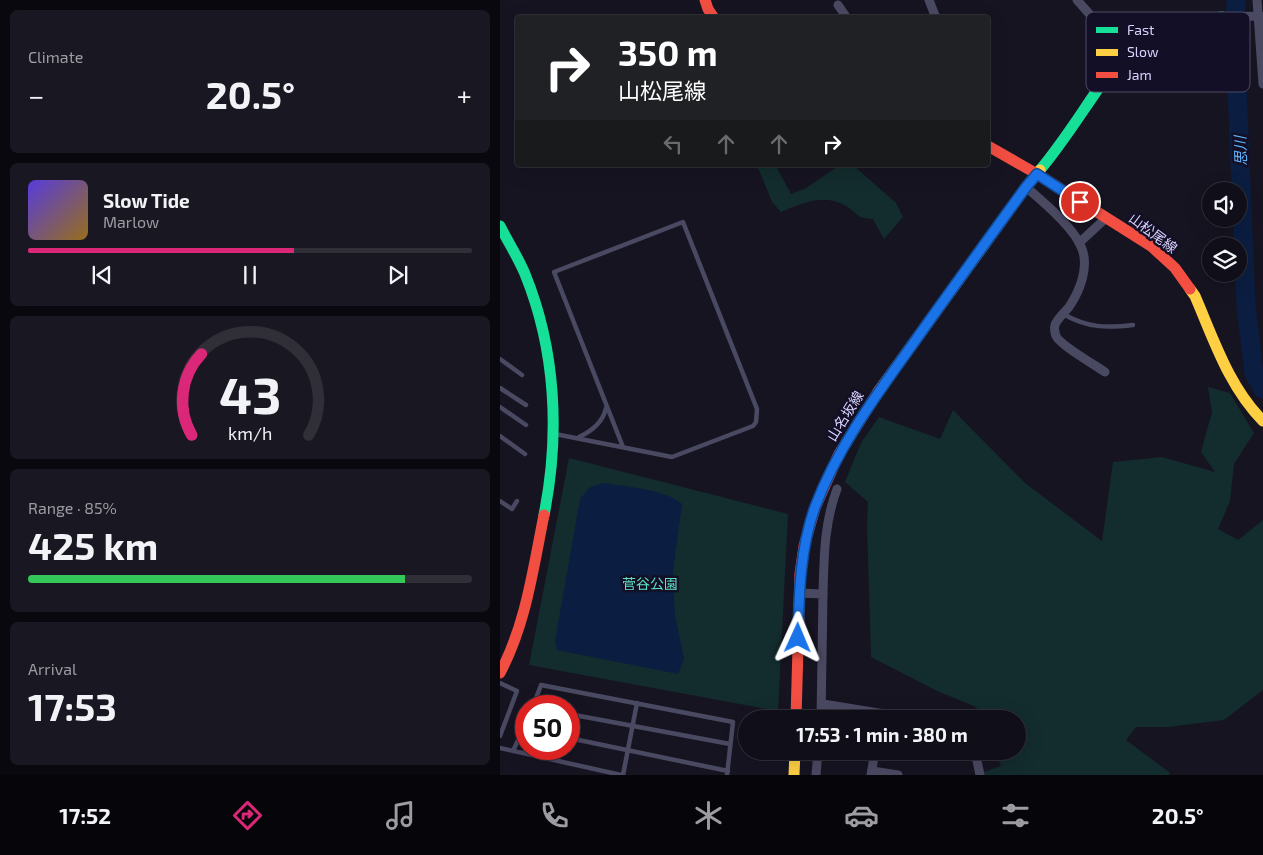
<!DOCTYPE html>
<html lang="en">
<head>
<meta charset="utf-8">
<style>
  body { margin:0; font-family:"Exo 2","Noto Sans JP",sans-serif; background:#191822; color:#f1f3f6; height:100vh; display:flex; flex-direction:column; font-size:19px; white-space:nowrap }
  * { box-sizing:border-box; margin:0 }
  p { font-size:16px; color:#9c9ca2 }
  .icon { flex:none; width:28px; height:28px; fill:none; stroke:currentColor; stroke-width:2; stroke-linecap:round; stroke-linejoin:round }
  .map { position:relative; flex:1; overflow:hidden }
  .sheet { display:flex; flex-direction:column; gap:10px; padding:10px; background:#09080e; width:500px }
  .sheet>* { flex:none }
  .banner { position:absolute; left:15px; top:15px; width:475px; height:152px; border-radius:5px; box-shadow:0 5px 20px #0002,0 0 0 1px #302f38; background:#202124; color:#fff; overflow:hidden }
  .fabs { position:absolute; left:702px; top:182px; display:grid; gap:10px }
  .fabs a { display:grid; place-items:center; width:45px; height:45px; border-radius:50%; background:#100f19; box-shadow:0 5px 20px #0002,0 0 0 1px #302f38; font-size:25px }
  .speed { position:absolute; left:15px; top:695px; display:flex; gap:10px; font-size:25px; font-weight:700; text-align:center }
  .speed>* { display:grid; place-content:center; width:65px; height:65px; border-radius:50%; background:#100f19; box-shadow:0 5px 20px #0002,0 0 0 1px #302f38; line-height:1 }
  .speed .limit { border:8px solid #d22; background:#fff; color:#111 }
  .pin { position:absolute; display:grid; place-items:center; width:42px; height:42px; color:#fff; margin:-21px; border:2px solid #fff; border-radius:50%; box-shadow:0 1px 5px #0007 }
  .me { position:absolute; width:55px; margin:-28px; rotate:1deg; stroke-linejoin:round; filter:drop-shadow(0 0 4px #0008) }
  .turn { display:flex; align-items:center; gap:18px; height:105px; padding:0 20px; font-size:22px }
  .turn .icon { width:65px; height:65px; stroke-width:2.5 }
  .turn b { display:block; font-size:35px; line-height:42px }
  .lanes { display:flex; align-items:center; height:48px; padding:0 20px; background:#0003; justify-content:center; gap:25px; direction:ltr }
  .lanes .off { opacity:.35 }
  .big { font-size:38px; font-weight:700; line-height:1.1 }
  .sheet .card { flex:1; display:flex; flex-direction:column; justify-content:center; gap:8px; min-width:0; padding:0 18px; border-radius:8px; background:#191822 }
  .sheet .dial { align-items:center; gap:0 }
  .dial svg { height:130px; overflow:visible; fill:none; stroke:#302f38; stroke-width:7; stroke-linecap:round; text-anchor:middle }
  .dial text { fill:#f1f3f6; stroke:none }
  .song { display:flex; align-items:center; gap:15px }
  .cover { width:60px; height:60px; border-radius:8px; background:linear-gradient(135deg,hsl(250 70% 55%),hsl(40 70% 35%)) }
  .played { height:5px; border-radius:2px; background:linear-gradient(90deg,#db2777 60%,#302f38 60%) }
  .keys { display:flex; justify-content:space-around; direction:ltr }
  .heat { display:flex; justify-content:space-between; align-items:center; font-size:28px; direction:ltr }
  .charge { height:8px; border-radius:4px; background:linear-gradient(90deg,#34c759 85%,#302f38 0) }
  .trip { position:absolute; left:238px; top:710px; width:288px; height:50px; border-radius:25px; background:#100f19; box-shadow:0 5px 20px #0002,0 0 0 1px #302f38; font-weight:700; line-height:50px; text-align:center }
  .menu { display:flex; height:80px; justify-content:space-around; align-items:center; background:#06060a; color:#9c9ca2 }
  .menu .icon { width:35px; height:35px }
  .menu .on { color:#db2777 }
  .menu b { font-size:22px; color:#f1f3f6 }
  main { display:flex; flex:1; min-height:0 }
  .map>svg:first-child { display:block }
</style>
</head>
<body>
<main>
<section class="sheet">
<div class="card"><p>Climate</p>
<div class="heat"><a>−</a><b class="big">20.5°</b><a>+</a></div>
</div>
<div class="card">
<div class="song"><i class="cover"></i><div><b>Slow Tide</b><p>Marlow</p></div></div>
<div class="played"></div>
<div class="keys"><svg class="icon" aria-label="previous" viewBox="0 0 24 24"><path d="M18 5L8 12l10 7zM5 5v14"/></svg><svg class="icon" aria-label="pause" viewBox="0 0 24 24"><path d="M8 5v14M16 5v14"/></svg><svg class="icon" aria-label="next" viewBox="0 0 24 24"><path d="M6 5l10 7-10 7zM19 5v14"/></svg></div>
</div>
<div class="card dial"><svg viewBox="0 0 100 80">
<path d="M14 69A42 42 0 1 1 86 69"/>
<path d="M14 69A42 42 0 0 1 20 19" stroke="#db2777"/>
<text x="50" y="56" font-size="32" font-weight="700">43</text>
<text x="50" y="72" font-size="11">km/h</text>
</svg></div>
<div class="card"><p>Range · 85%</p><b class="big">425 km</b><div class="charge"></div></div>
<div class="card"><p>Arrival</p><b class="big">17:53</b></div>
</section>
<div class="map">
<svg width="763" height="775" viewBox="0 0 763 775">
  <rect width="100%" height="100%" fill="#161421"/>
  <g fill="#132c2d">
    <path d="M257,165H277L276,166L291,194L306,188L340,165H353L396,203L403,217L384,239L373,219C357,218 360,216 349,208C325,192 304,203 281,212L272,202Z"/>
    <path d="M708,387L730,393L754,433L734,464L730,501L718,529L738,540L763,520V690L724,720L668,727H636L626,740L669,772L670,775H484L483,772L501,766L496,751H516V719H482L476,707L437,691L371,657L367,523L368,502L345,482L361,443L379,417L440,439L453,410L525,483L602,541L613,462L662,457L715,472L701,452L712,412Z"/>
    <path d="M69,458L288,514L278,711L29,665Z"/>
  </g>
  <path fill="#0b1e41" d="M104,483C127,487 164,489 182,504L173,571L175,615L184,659L178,674L57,650L55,641L80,499L90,487Z"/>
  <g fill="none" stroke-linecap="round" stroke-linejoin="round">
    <path stroke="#0b1e41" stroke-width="19" d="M736,0L735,38L746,306L754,373L763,389"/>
    <g stroke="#4a4962" stroke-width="4.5">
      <path d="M563,314C588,328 606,328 633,325"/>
      <path d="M0,359L22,375"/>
      <path d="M0,388L26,405"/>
      <path d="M0,407L26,425"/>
      <path d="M55,434L172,457L253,426L256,422L257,409L183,222L54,272L123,447"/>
      <path d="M0,436L25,454"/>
      <path d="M79,437C92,431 103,422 106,408"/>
      <path d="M0,501L12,509L17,501"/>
      <path d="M0,683L17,691L0,736"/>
      <path d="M33,706L41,685L233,722L227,775"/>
      <path d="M69,714L230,744"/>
      <path d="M69,738L228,771"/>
      <path d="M0,748L121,775"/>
      <path d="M13,751L26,723"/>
      <path d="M123,775L137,703"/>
    </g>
    <g stroke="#4a4962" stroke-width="9">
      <path d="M429,0L436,18"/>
      <path d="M577,0L625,54"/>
      <path d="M757,0L763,84"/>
      <path d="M338,5L347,18"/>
      <path d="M722,17L761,16"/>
      <path d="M526,187C542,201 575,228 582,249C589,267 580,291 569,307C565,312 557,319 555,325C554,328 555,334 556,336C560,345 595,365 605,372"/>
      <path d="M579,243L606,218"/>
      <path d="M299,593L323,594L321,719"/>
      <path d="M323,594C324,558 324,523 337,489"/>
      <path d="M323,704L415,719"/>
      <path d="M475,751L480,775"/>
      <path d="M372,771L398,775"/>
      <path d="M316,775L318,751"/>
      <path d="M371,775L375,751"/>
    </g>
    <g stroke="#16e098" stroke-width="11">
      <path d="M540,170C561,145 578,118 596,92C607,76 617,59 632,47C658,27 690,20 722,17"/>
      <path d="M0,226C8,242 18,257 25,274C56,350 60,435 44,515"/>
    </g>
    <g stroke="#ffcf43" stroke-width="11">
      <path d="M690,289L695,296C714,340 729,387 763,421"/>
      <path d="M378,392L526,187L540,170"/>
      <path d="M294,775L295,751"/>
    </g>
    <g stroke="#f24e42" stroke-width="11">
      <path d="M205,0L208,9L214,18"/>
      <path d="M488,146L537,174L651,246L675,268L690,289"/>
      <path d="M0,673C26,624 33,569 44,515"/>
      <path d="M296,719L300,574L304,546L315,508L339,454L378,392"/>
    </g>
  </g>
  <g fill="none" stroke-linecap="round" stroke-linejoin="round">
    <g stroke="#114b97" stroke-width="12">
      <path id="route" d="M298,638C299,593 300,549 315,507C338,446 377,394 415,341C451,290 489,238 526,187L537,174L580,202"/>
    </g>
    <use href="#route" stroke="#1a73e8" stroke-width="9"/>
  </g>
  <g text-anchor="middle" stroke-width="5" stroke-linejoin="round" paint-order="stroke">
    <g font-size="14" fill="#d9d4ff" stroke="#130f26">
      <text transform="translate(653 233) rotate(37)" y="5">山松尾線</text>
      <text transform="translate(345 416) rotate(-58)" y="5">山名坂線</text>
    </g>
    <g font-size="14" fill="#5fe0c0" stroke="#130f26">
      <text x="150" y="589">菅谷公園</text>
    </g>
    <g font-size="15" font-style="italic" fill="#62b6ff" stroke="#130f26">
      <text transform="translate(741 151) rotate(-92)" y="5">思川</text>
    </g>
  </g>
  <rect x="586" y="12" width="164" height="80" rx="8" fill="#130f26" stroke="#4e4a67" stroke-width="1"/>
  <rect x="596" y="27" width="22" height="6" fill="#16e098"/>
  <rect x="596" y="49" width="22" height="7" fill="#ffcf43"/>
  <rect x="596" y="72" width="22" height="6" fill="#f24e42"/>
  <g font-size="14" fill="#d9d4ff">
    <text x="627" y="35">Fast</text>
    <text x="627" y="57">Slow</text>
    <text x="627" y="80">Jam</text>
  </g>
</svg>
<div class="fabs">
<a><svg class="icon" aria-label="sound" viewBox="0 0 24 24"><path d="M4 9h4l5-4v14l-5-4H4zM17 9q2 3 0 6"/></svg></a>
<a><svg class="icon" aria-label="layers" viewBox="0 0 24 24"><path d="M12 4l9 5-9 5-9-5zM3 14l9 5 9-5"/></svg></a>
</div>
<div class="speed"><div class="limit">50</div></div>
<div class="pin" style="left:580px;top:202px;background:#d93025"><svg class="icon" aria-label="arrive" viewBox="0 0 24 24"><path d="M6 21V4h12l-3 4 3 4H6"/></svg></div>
<svg class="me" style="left:298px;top:638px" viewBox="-20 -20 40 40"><path d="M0-17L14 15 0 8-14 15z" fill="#1a73e8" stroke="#fff" stroke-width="4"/></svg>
<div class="trip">17:53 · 1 min · 380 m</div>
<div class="banner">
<div class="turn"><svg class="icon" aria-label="right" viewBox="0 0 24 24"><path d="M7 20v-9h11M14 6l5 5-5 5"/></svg><div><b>350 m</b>山松尾線</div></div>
<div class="lanes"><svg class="icon off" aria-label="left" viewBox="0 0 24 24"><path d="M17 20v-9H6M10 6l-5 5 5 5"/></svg><svg class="icon off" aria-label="ahead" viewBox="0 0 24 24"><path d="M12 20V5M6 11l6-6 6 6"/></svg><svg class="icon off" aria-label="ahead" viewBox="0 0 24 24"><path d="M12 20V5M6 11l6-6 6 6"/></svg><svg class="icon" aria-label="right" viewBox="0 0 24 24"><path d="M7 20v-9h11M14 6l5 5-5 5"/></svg></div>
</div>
</div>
</main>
<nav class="menu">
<b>17:52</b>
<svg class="icon on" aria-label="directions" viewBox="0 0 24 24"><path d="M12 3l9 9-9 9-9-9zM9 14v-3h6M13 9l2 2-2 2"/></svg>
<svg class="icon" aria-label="music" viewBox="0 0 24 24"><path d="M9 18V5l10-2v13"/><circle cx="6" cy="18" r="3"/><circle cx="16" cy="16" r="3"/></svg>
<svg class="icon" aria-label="phone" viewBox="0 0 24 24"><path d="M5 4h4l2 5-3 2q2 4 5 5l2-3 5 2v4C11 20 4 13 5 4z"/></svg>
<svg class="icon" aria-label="climate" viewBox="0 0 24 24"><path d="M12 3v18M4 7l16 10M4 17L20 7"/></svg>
<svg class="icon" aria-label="car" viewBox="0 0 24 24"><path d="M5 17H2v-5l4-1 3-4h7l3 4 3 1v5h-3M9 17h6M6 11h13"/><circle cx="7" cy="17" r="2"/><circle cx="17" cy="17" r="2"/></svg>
<svg class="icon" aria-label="filters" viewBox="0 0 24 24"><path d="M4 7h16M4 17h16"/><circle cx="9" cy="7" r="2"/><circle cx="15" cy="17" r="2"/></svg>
<b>20.5°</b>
</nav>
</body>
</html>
